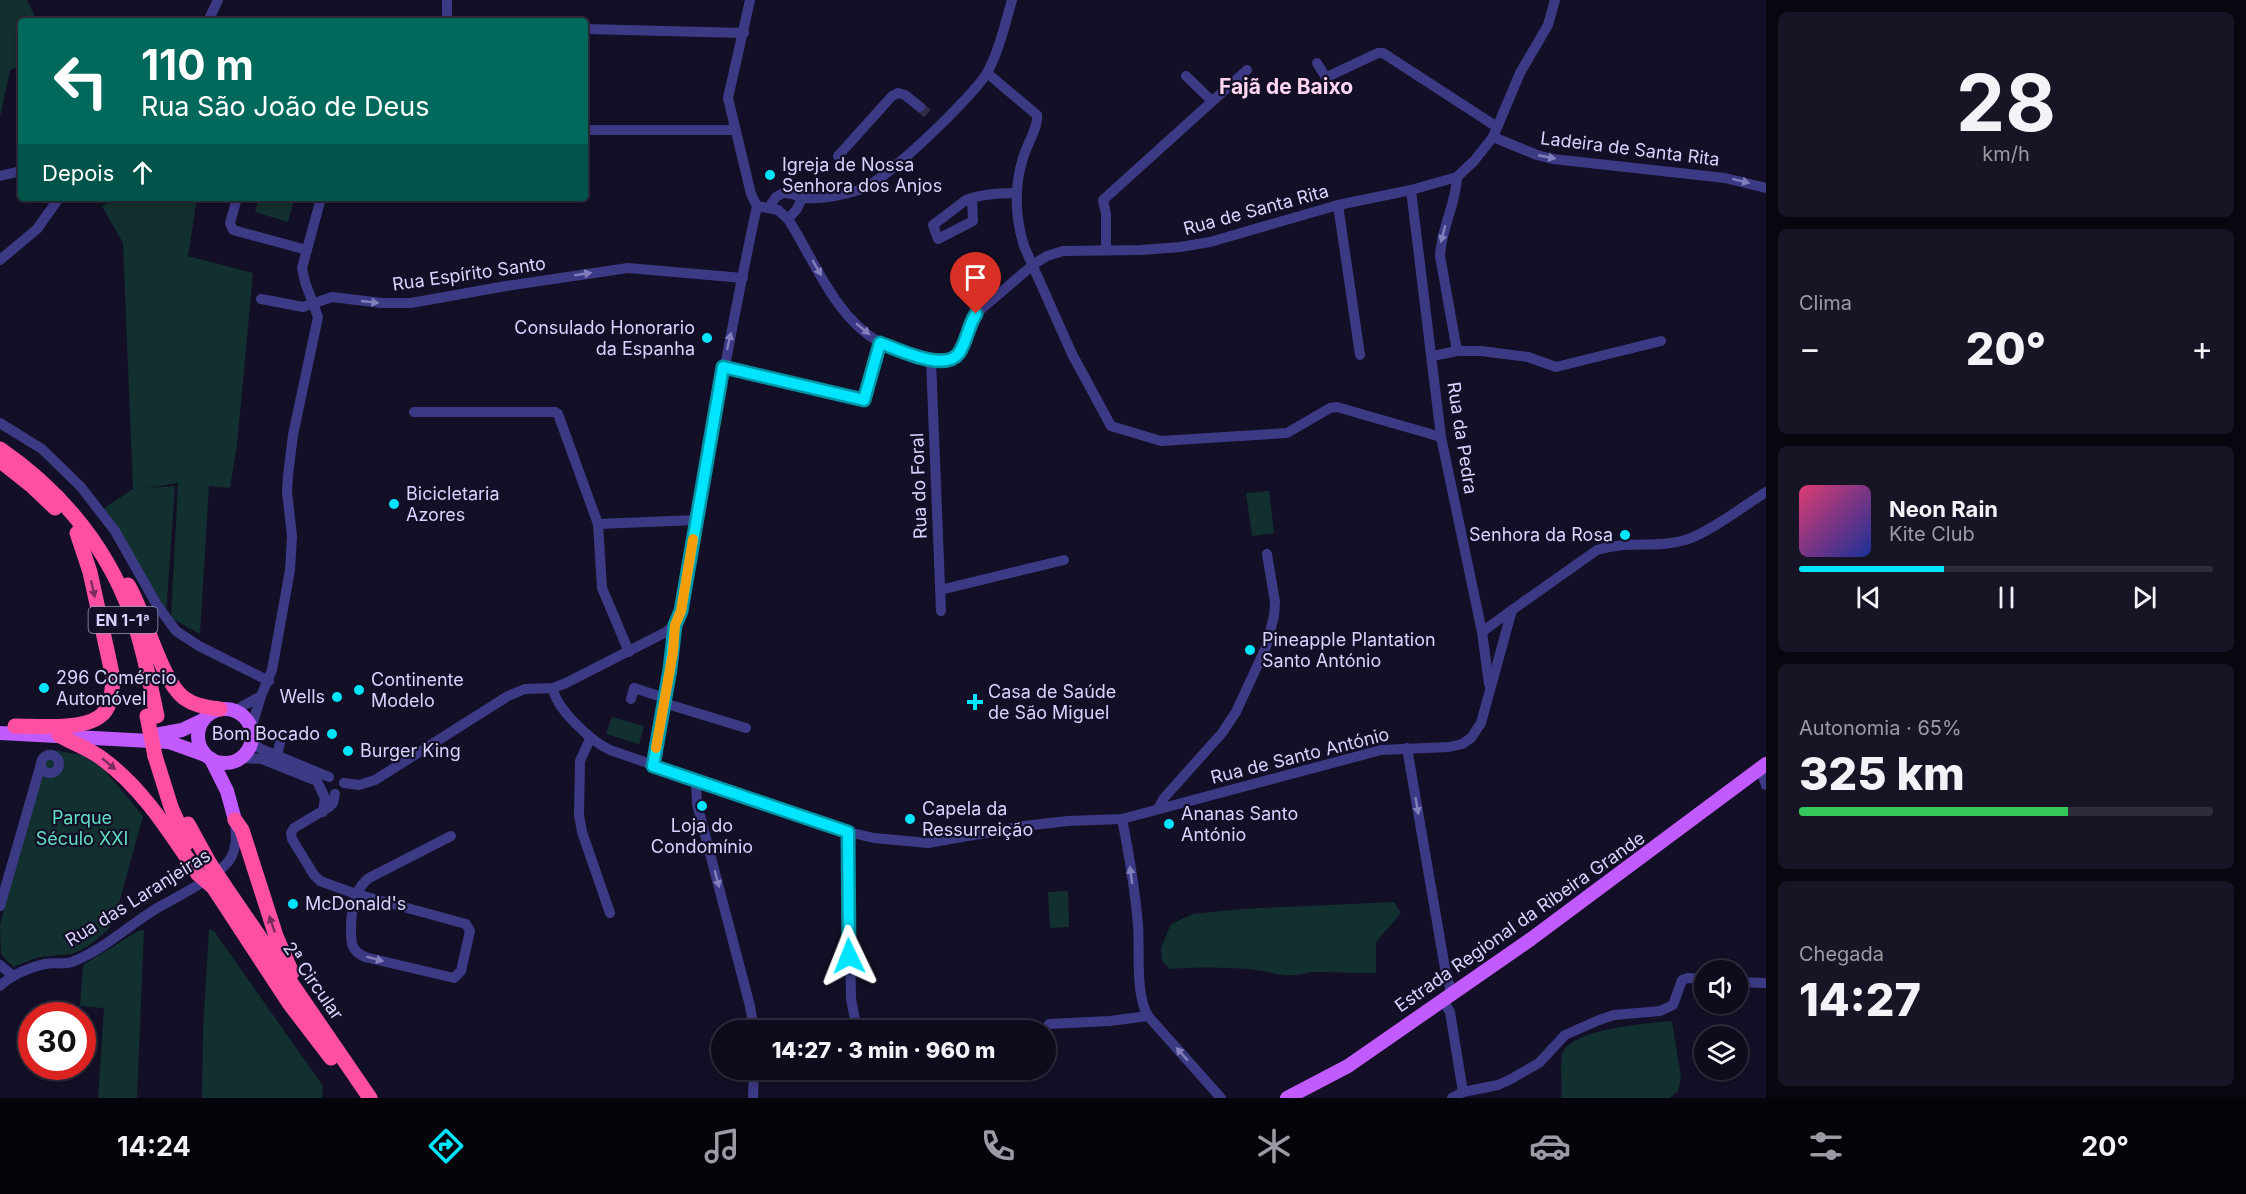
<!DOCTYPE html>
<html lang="pt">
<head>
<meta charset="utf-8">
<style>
  body { margin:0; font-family:Inter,sans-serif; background:#171425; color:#f1f3f6; height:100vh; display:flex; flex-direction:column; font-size:22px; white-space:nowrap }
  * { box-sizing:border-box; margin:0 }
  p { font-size:20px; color:#9b9ba3 }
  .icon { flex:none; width:33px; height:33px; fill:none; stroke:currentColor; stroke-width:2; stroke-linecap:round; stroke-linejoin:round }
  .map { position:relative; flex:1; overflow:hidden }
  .side { display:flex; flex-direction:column; gap:12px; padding:12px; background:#08060f; width:480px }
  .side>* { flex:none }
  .hud { position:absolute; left:18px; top:18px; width:570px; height:183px; border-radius:6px; box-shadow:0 3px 9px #0003,0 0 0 2px #2e2b3b; background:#00695c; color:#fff; overflow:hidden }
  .controls { position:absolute; left:1694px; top:960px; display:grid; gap:12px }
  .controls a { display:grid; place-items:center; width:54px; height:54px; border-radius:50%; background:#0e0b1c; box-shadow:0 3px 9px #0003,0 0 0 2px #2e2b3b; font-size:30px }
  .speed { position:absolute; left:18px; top:1002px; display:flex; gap:12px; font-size:30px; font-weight:700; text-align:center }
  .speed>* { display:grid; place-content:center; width:78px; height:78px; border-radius:50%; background:#0e0b1c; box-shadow:0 3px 9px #0003,0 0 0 2px #2e2b3b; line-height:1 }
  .speed .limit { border:9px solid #d22; background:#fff; color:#111 }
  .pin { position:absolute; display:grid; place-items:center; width:51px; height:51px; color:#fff; margin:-62px -26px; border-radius:50% 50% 50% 0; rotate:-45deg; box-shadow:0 0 6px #0007 }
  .pin .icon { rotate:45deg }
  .me { position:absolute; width:66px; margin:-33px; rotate:358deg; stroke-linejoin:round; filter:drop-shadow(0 0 4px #0008) }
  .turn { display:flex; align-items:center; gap:21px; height:126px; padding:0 24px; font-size:27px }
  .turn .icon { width:78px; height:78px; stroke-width:2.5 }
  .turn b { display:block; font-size:42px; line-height:51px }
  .then { display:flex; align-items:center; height:57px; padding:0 24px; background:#0003; gap:12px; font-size:22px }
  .big { font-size:45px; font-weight:800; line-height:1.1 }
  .side .tile { flex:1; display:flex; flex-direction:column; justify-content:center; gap:9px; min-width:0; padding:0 21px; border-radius:9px; background:#171425 }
  .side .dial { align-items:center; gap:0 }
  .dial b { font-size:78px; line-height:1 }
  .song { display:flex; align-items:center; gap:18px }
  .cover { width:72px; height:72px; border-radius:9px; background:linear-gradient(135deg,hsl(340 70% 55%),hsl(230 70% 35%)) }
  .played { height:6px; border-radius:3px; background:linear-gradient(90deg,#00e5ff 35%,#2e2b3b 35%) }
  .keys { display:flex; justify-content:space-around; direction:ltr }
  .heat { display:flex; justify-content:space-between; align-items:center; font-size:33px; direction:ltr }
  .charge { height:9px; border-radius:4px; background:linear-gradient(90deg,#34c759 65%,#2e2b3b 0) }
  .trip { position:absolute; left:711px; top:1020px; width:345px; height:60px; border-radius:30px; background:#0e0b1c; box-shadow:0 3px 9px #0003,0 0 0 2px #2e2b3b; font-weight:800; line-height:60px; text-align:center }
  .tab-bar { display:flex; height:96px; justify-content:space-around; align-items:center; background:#06040b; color:#9b9ba3 }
  .tab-bar .icon { width:42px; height:42px }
  .tab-bar .selected { color:#00e5ff }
  .tab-bar b { font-size:27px; color:#f1f3f6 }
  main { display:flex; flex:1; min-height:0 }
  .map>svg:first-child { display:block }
</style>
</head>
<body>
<main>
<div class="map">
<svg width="1766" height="1098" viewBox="0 0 1766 1098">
  <rect width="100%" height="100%" fill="#130f26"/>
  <g fill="#12302f">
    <path d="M0,0H27L37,21H21V66L10,70L0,117Z"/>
    <path d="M110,198H197L188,256L253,273L237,445L230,488L209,486L200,634L171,618L178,483L146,488L175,486L166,615L103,509L133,489L123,243L102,206L111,201Z"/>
    <path d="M259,198H295L288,222L255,212Z"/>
    <path d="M1269,491L1274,533L1252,536L1246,493Z"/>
    <path d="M612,717L644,726L639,744L606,734Z"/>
    <path d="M47,749L82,755L102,767L143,816L116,914L108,930L87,947L72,954L39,957L13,967L1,954L0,925Z"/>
    <path d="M1068,891L1069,927L1050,928L1048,892Z"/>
    <path d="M1394,902L1401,913L1376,942V973L1309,972C1291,980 1268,971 1249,969C1223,967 1197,967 1170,969L1162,961L1161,948L1171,924L1193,914L1242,909Z"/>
    <path d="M209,929L214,931L323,1086L322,1098H202L203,1031Z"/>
    <path d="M144,930L137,1098H98L104,1008L80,1006L83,965L138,931Z"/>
    <path d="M1672,1021L1681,1077L1678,1091L1670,1098H1561C1563,1086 1559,1060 1563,1052C1574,1029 1648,1023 1672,1021Z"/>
  </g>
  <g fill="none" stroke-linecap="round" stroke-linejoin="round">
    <path stroke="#312d47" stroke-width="10" stroke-dasharray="10 5" stroke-linecap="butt" d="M920,107L931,117"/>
    <g stroke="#3d3a85" stroke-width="10">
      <path d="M750,0L728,98L751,194L757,206"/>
      <path d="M208,21L218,0"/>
      <path d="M321,21H328"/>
      <path d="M447,21V0"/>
      <path d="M585,29L744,33"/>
      <path d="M1317,63L1325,76L1327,77L1378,53H1383L1497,127"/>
      <path d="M987,73L1037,115C1039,125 1026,147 1023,158C1014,187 1015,217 1024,246L1072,354L1111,426L1161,441L1287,433L1330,408L1337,407L1441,437"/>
      <path d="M1186,76L1212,101"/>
      <path d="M585,130H735"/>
      <path d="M1493,137L1537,155L1553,159L1725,178L1766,188"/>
      <path d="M838,156L892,96L898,93L905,95L920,107"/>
      <path d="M0,176L21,171"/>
      <path d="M1411,190L1441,437L1482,632L1489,684"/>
      <path d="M237,198L230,223L233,230L307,250"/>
      <path d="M972,198L973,221L938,239L933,225L966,200C982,194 999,193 1016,193"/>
      <path d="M1338,205L1360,355"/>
      <path d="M757,206L778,210L788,219C815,261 834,316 879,342C891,349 906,353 918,356C929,359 943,365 953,358C968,349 967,324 979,311L1034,264L1047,256L1063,251L1141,250L1180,247L1210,242L1338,205L1411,190L1457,177L1474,161L1493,137L1520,73L1548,25L1555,0"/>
      <path d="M769,207L776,197L783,193C791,192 797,197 805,198C822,199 843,195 859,190C882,185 974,95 987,73C999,51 1005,24 1012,0"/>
      <path d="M788,219L797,209L802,198"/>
      <path d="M1106,250V214L1103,200L1247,70"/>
      <path d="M0,260L37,229L59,198"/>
      <path d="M261,299L303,307L332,297L382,303H411L506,286L628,268L743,278"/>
      <path d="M1457,351L1440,256C1441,229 1456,204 1457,177"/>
      <path d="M1433,356L1457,351H1481L1528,357L1556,367L1661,341"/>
      <path d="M931,360L941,611"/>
      <path d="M723,367L863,400L866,397L880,343"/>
      <path d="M414,412H555L558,414L598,524L697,520"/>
      <path d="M0,423L42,449L81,487L115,531L157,605L176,631L199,646L269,681"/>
      <path d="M598,524L602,588L629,652"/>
      <path d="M940,590L1064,560"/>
      <path d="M1512,610L1597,550C1627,540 1656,549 1685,540C1707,534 1745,505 1766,492"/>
      <path d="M553,688C555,708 592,742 610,750L848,832L874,838L928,843L1024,826L1068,821L1122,819L1381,750L1449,747L1462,744L1471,738L1481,723L1512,610L1482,632"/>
      <path d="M631,699L634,688L665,698"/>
      <path d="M664,703L746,728"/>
      <path d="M234,711L261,696"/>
      <path d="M251,729L261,696L272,670L290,570L292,536L287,492L288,475L293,435L318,317L305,282L302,268L321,198"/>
      <path d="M590,739L580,761L579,815L582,832L610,913"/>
      <path d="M252,741L259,748L329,777"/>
      <path d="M1407,748L1446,974L1452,994"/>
      <circle cx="50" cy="764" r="9"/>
      <path d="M277,755L280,743"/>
      <path d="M241,758L262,759L317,781L325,798L323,812"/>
      <path d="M653,766L670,669L675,625"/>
      <path d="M1760,769L1766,785"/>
      <path d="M696,781L697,804L750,1006L754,1030"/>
      <path d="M344,783L359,785L375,780L508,696L525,689L553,688L566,683L666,632L675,625L681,611C705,476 728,341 757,206"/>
      <path d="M335,794L333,803L329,807L294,828L291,833L292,839L314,875L320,881L356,894L466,924L470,931L461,971L454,978L365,957C359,954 354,951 352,944C350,932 351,904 357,893C360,887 364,882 369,878L451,836"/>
      <path d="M1158,809L1164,798L1222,733L1236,712L1266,647L1274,616L1275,602L1267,554"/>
      <path d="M1122,819C1129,854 1135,890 1138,925C1140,953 1135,993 1148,1016L1221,1098"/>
      <path d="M848,832L851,999L857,1030"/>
      <path d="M0,906L41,764"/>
      <path d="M0,965L13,976"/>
      <path d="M1737,982L1766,983"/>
      <path d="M0,986C11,975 30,967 45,964C54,962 63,965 72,962C103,950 127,927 154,910C173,899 215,878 228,862C237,851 237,837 235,823"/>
      <path d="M1443,1000L1450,1012L1463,1092"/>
      <path d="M1049,1024L1110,1021L1148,1016"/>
      <path d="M753,1098L754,1070"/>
      <path d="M1452,1098L1463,1092L1498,1085L1511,1079L1539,1063L1565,1035L1599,1020L1614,1015L1660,1011L1673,1005L1682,980L1688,978L1704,979"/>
    </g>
    <g stroke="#c25bff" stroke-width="14">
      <circle cx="225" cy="736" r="27"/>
      <path d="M0,733L169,742L205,755"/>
      <path d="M155,735L182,730L203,720"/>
      <path d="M211,759L227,791L235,820"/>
      <path d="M1287,1098L1348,1066L1531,939L1766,764"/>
    </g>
    <g stroke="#ff4fa3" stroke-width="15">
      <path d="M0,449C61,491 108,548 133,619C144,650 150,684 157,716"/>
      <path d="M3,463L33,487L55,508"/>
      <path d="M128,585C145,613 161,681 184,698C195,706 207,708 220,709"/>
      <path d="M15,726C37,726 81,730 99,717C112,708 112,691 113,678L90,572L77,533"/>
      <path d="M59,735C74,744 90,749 104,760C144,790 170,833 198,874"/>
      <path d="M155,756L171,807L187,843"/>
      <path d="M235,820L242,830L276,936L292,973"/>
      <path d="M188,824L210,864"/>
      <path d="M224,885L370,1098"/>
      <path d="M215,890L289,1003L331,1058"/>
    </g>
    <g stroke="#ff4fa3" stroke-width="15">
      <path d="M147,716L155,756"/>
      <path d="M210,864L224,885"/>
      <path d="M198,874L215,889"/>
    </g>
  </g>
  <defs><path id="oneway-solid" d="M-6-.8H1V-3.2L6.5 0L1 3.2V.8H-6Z" transform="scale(1.5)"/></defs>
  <g fill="#837fbc">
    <use href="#oneway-solid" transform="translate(1547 157) rotate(11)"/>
    <use href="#oneway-solid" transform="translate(1741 181) rotate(14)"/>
    <use href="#oneway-solid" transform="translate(1443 234) rotate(105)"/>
    <use href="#oneway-solid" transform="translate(817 268) rotate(60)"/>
    <use href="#oneway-solid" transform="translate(583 274) rotate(-9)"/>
    <use href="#oneway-solid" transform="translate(370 302) rotate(6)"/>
    <use href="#oneway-solid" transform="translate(863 329) rotate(40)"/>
    <use href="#oneway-solid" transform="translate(729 341) rotate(-77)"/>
    <use href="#oneway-solid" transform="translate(1417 806) rotate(80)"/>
    <use href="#oneway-solid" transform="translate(1131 875) rotate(-98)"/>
    <use href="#oneway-solid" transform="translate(717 879) rotate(75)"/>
    <use href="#oneway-solid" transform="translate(375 959) rotate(15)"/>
    <use href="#oneway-solid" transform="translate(1182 1054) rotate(-132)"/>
  </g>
  <g fill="#7d2c5e">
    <use href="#oneway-solid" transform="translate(93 589) rotate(77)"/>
    <use href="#oneway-solid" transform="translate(109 764) rotate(40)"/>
    <use href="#oneway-solid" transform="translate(272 924) rotate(-109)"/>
  </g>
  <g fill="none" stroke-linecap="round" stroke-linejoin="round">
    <g stroke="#0095a6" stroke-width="15">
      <path id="route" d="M849,956L848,832L653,766L670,669L675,625L681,611L723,367L864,400L880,343C898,349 945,373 959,353C967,341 968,326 976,314"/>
    </g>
    <use href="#route" stroke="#00e5ff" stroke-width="10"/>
    <path stroke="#f59e0b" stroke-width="10" d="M656,748L673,652L675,625L681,611L693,539"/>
  </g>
  <g fill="#00e5ff" stroke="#130f26" stroke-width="2">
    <circle cx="770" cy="175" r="6"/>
    <circle cx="707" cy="338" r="6"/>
    <circle cx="394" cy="504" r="6"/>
    <circle cx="1625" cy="535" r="6"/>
    <circle cx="1250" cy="650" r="6"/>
    <circle cx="44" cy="688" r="6"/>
    <circle cx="359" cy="690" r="6"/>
    <circle cx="337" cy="697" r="6"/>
    <path d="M972 693h6v6h6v6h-6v6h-6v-6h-6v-6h6z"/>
    <circle cx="332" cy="734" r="6"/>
    <circle cx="348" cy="751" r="6"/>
    <circle cx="702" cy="806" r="6"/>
    <circle cx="910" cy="819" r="6"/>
    <circle cx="1169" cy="824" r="6"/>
    <circle cx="293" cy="904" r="6"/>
  </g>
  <g text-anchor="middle" stroke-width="4.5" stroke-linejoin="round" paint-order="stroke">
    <rect fill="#130f26" stroke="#9e99be" stroke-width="1.5" x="88.5" y="607" width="69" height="26" rx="4.5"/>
    <g font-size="16" font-weight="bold" fill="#d9d4ff">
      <text x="123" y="626">EN 1-1ª</text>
    </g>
    <g font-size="18" fill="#d9d4ff" stroke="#130f26">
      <text transform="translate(1630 149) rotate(7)" y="6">Ladeira de Santa Rita</text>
      <text transform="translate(1256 210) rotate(-15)" y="6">Rua de Santa Rita</text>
      <text transform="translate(469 274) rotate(-8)" y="6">Rua Espírito Santo</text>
      <text transform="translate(1462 438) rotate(81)" y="6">Rua da Pedra</text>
      <text transform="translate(919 486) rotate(-92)" y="6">Rua do Foral</text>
      <text transform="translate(1300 756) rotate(-14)" y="6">Rua de Santo António</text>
      <text transform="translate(138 898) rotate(-32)" y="6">Rua das Laranjeiras</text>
      <text transform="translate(1520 922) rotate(-35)" y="6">Estrada Regional da Ribeira Grande</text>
      <text transform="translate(313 981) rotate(55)" y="6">2ª Circular</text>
    </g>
    <g font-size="18" fill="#d9d4ff" stroke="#130f26" text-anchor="start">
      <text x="782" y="171">Igreja de Nossa<tspan x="782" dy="21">Senhora dos Anjos</tspan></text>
      <text x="695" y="334" text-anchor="end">Consulado Honorario<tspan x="695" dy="21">da Espanha</tspan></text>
      <text x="406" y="500">Bicicletaria<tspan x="406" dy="21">Azores</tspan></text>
      <text x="1613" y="541" text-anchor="end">Senhora da Rosa</text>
      <text x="1262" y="646">Pineapple Plantation<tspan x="1262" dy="21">Santo António</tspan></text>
      <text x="56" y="684">296 Comércio<tspan x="56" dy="21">Automóvel</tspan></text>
      <text x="371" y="686">Continente<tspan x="371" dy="21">Modelo</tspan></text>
      <text x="988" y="698">Casa de Saúde<tspan x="988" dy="21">de São Miguel</tspan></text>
      <text x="325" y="703" text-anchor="end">Wells</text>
      <text x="320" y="740" text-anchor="end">Bom Bocado</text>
      <text x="360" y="757">Burger King</text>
      <text x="922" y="815">Capela da<tspan x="922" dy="21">Ressurreição</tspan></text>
      <text x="1181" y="820">Ananas Santo<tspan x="1181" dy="21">António</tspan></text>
      <text x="702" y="832" text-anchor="middle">Loja do<tspan x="702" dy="21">Condomínio</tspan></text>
      <text x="305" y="910">McDonald's</text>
    </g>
    <g font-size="18" fill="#5fe0c0" stroke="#130f26">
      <text x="82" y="824">Parque<tspan x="82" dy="21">Século XXI</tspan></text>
    </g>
    <g font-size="21" font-weight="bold" fill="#ffd6f0" stroke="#130f26">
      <text x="1286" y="94">Fajã de Baixo</text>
    </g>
  </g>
</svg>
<div class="controls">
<a><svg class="icon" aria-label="sound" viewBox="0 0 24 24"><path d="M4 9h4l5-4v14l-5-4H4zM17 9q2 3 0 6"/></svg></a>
<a><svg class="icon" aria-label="layers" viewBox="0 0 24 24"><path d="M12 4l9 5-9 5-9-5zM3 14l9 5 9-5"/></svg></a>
</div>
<div class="speed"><div class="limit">30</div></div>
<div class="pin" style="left:976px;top:314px;background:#d93025"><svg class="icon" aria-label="arrive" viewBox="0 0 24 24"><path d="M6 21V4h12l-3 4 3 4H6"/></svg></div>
<svg class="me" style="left:849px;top:956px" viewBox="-20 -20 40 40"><path d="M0-17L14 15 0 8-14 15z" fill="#00e5ff" stroke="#fff" stroke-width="4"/></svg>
<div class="trip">14:27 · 3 min · 960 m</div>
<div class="hud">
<div class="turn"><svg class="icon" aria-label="left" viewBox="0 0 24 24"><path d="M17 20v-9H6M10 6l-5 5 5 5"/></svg><div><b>110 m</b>Rua São João de Deus</div></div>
<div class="then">Depois<svg class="icon" aria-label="ahead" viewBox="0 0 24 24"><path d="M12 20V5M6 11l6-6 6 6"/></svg></div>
</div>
</div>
<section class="side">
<div class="tile dial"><b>28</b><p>km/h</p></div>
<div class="tile"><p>Clima</p>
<div class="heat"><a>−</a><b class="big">20°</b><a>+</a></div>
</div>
<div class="tile">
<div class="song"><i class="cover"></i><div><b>Neon Rain</b><p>Kite Club</p></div></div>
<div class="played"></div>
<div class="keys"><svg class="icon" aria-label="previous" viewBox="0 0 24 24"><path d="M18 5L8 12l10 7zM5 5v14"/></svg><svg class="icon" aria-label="pause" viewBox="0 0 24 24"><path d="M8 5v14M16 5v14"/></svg><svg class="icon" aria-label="next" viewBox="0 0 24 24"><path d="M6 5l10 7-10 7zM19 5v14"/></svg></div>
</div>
<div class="tile"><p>Autonomia · 65%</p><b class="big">325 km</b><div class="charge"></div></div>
<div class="tile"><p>Chegada</p><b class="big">14:27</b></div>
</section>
</main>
<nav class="tab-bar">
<b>14:24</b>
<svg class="icon selected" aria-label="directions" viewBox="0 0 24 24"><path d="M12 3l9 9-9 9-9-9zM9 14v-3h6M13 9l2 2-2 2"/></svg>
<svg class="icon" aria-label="music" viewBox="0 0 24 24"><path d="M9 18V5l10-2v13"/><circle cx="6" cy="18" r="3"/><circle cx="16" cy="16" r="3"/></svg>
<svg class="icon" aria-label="phone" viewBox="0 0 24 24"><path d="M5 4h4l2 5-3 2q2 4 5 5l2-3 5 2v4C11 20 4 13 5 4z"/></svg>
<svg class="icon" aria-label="climate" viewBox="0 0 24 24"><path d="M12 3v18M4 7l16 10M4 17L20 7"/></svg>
<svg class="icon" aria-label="car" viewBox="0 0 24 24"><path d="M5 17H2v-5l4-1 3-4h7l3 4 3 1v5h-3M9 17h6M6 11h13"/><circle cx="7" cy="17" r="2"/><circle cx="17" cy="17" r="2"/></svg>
<svg class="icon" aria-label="filters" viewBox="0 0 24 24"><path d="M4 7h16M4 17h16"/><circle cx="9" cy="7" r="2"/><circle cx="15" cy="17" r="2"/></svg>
<b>20°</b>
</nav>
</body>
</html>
